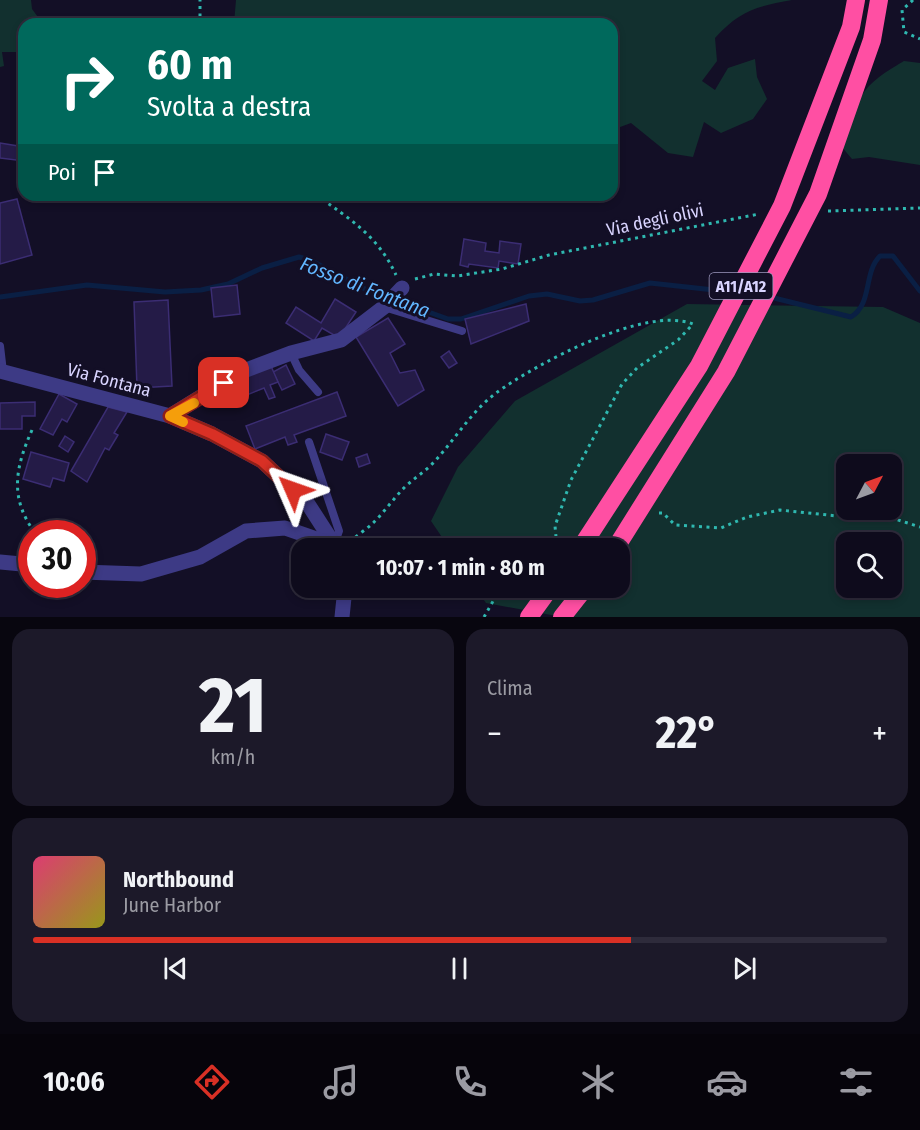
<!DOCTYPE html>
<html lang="it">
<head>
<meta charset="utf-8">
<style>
  body { margin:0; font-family:"Fira Sans Condensed",sans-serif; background:#1c1929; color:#f1f3f6; height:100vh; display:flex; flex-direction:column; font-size:22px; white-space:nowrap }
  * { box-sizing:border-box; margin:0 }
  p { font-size:20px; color:#9b9ba3 }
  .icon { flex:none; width:33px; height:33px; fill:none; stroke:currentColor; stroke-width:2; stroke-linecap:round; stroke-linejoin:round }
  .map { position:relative; height:617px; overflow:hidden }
  .drawer { display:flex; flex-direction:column; gap:12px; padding:12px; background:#08060f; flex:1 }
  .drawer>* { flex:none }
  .guide { position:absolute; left:18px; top:18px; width:600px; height:183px; border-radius:18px; box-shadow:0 3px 9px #0003,0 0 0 2px #2e2b3b; background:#00695c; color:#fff; overflow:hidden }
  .needle { width:39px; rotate:49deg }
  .tools { position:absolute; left:836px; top:454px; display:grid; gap:12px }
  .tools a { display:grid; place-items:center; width:66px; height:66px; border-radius:12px; background:#0e0b1c; box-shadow:0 3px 9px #0003,0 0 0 2px #2e2b3b; font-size:30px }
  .speed { position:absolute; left:18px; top:520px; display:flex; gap:12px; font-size:30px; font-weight:700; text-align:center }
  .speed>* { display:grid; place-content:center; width:78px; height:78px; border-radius:50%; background:#0e0b1c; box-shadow:0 3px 9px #0003,0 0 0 2px #2e2b3b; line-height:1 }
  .speed .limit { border:9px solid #d22; background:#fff; color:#111 }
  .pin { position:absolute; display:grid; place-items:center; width:51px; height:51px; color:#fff; margin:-26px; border-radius:12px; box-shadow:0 3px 9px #0006 }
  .me { position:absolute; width:66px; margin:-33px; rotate:313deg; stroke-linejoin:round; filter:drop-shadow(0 0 4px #0008) }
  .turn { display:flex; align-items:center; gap:21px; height:126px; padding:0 30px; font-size:27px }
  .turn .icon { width:78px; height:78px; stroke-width:2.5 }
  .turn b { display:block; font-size:42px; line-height:51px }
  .then { display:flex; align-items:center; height:57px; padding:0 30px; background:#0003; gap:12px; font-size:22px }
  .big { font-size:45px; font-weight:700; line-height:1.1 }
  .drawer .card { flex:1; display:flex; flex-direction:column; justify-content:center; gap:9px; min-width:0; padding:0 21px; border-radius:18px; background:#1c1929 }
  .drawer .dial { align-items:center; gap:0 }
  .dial b { font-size:78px; line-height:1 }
  .song { display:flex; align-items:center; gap:18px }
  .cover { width:72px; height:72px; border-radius:9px; background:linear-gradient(135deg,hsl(340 70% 55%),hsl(60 70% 35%)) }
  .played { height:6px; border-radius:3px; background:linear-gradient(90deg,#d93025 70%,#2e2b3b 70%) }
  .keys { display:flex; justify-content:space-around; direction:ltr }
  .heat { display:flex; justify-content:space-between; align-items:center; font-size:33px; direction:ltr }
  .drawer .tiles { flex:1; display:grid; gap:12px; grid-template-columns:1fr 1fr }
  .card:last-child { grid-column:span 2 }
  .trip { position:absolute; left:291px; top:538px; width:339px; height:60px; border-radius:18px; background:#0e0b1c; box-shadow:0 3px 9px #0003,0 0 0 2px #2e2b3b; font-weight:700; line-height:60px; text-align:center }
  .dock { display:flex; height:96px; justify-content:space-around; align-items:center; background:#06040b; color:#9b9ba3 }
  .dock .icon { width:42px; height:42px }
  .dock .active { color:#d93025 }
  .dock b { font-size:27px; color:#f1f3f6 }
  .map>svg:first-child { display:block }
</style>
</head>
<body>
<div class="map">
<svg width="920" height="617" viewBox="0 0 920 617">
  <rect width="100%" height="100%" fill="#130f26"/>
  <g fill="#12302f" fill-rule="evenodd">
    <path d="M0,0H31L32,9L43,24H24V58L17,52H2L4,66L0,67Z"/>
    <path d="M236,0H792C757,6 739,11 715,38L717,61L702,81L715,90L728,68L755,59L757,77L767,99L753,119L721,133L704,122L693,157L668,153L631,123L612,130V24H234Z"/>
    <path d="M904,61L920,63V165L869,157L852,159L841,146C859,98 857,88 904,61Z"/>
    <path d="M687,304L883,307L920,323V617H562L486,603L476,588H620V549H450L431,521L458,467L515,401ZM846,465H891V510H846ZM846,543H891V588H846Z"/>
  </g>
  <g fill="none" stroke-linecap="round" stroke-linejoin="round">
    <g stroke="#0a1f44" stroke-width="5">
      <path d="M0,297L87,285L165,292L201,290L228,284L262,268L299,257L310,260L365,289L448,319H461L529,296L547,294L580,301L593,300L650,283L760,295"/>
      <path d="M770,297L851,317C873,303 863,273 880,256H893L920,291"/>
    </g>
  </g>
  <g fill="#241b47" stroke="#3b2d73" stroke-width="1.5">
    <path d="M0,143L24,147V161L0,158Z"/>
    <path d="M17,199L32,255L0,264V203Z"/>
    <path d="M464,239L486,243L485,251L499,253L500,241L521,244L518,264L499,261L498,268L469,264L468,267L460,265Z"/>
    <path d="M237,285L240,314L214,317L211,288Z"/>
    <path d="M335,299L356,312L339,338L322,328L314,341L286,323L296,307L321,323Z"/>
    <path d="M168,300L172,386L137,388L134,302Z"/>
    <path d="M526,304L529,321L471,344L465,319Z"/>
    <path d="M388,318L405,344L390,353L400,373L415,370L424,390L398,406L356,337Z"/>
    <path d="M449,351L457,363L449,368L441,357Z"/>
    <path d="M286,365L295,384L282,390L273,372Z"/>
    <path d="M271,366L278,382L270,385L275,397L269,399L264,388L232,401L225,385Z"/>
    <path d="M337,392L346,416L294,435L297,442L288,445L285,437L255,449L246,426Z"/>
    <path d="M59,394L77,404L67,422L62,419L53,435L40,429Z"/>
    <path d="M35,402V416H22V429H0V403Z"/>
    <path d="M108,407L127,412L114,433L118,435L109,450L105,448L87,482L71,471Z"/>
    <path d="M326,434L349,442L342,460L320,452Z"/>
    <path d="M65,436L74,442L68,452L59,446Z"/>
    <path d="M31,452L69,463L64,481L53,478L50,487L23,479Z"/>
    <path d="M367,454L370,463L359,467L356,458Z"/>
  </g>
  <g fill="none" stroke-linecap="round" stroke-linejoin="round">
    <g stroke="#2fb8b0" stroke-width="3" stroke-dasharray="3 4.5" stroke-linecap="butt">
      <path d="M913,0L902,10L904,32L920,39"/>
      <path d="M200,24V0"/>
      <path d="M316,195C350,219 378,236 396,275"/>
      <path d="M828,211L920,208"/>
      <path d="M415,279L434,274L457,276L502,269L549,255L759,214"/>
      <path d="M32,430C15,468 9,499 36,534"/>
      <path d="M659,513H663L675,525L721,528L747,517L780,510L837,516L889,517L920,527"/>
      <path d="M350,542C357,535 367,529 374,522C384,512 392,501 401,491C411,480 425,472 435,461C456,438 471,412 496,393C536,364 645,305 693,324L678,340L637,368L622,384L571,480L555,526L557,548"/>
      <path d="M484,617L496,596L506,588"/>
    </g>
    <g stroke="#3d3a85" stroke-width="8">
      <path d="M384,307L462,331"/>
      <path d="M0,346L3,372"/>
      <path d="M291,353L299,370L318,392"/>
      <path d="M309,442L339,531L334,545"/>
    </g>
    <g stroke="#3d3a85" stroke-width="15">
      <path d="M0,371L170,416L212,434L262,461L308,504L337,549"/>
      <path d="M170,416L241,372L291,353L341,340L384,307L402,288"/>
      <path d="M0,562L32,565"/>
      <path d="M82,572L141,574L200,557L246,531L285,528L334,545"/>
      <path d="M342,617L345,588"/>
    </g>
    <g stroke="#ff4fa3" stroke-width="18">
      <path d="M529,617L550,588"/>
      <path d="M562,617L585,588"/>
    </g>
    <g stroke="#ff4fa3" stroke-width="18">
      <path d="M580,549L699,366L782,206L851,27L856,0"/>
      <path d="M615,549L726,372L818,194L872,40L879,0"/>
    </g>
  </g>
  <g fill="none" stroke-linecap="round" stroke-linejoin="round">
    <g stroke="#8d1f18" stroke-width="15">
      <path id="route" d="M224,383L170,416L212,434L262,461L293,490"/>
    </g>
    <use href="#route" stroke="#d93025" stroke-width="10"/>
    <path stroke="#f59e0b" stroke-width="10" d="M183,422L170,416L194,403"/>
  </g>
  <g text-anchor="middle" stroke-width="6" stroke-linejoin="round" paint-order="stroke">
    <rect fill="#130f26" stroke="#9e99be" stroke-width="1.5" x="709.5" y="273" width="63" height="26" rx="4.5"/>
    <g font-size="16" font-weight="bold" fill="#d9d4ff">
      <text x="741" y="292">A11/A12</text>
    </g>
    <g font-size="18" fill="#d9d4ff" stroke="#130f26">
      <text transform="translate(655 220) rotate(-12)" y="6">Via degli olivi</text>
      <text transform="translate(109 380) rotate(15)" y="6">Via Fontana</text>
    </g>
    <g font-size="20" font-style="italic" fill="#62b6ff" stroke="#130f26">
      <text transform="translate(365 287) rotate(21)" y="7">Fosso di Fontana</text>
    </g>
  </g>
</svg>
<div class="tools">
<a><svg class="needle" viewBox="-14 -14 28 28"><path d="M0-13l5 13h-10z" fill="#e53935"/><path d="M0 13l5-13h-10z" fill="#9b9ba3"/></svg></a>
<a><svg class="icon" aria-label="search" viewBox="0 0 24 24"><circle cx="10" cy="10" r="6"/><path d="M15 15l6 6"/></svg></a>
</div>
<div class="speed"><div class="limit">30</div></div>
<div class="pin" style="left:224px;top:383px;background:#d93025"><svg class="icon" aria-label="arrive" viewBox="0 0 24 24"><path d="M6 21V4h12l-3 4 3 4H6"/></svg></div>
<svg class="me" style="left:293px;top:490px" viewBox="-20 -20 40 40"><path d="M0-17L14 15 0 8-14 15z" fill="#d93025" stroke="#fff" stroke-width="4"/></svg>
<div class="trip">10:07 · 1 min · 80 m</div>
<div class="guide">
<div class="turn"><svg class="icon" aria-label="right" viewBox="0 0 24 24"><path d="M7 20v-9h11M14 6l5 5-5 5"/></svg><div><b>60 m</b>Svolta a destra</div></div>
<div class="then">Poi<svg class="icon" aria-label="arrive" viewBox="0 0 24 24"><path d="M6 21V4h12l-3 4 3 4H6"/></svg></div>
</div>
</div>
<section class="drawer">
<div class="tiles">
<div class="card dial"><b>21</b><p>km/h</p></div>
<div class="card"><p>Clima</p>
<div class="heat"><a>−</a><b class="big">22°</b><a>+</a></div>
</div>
<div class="card">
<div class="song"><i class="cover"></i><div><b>Northbound</b><p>June Harbor</p></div></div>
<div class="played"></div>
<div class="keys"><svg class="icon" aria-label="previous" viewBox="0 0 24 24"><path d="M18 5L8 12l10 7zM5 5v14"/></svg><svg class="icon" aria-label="pause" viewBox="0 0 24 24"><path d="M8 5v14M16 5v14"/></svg><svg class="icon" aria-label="next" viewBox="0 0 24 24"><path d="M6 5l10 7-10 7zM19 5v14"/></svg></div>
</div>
</div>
</section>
<nav class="dock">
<b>10:06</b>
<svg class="icon active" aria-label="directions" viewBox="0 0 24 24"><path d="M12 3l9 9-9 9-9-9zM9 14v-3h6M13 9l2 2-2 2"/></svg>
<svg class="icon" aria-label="music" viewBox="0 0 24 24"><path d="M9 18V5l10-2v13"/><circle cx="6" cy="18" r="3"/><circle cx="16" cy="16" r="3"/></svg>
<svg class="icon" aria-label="phone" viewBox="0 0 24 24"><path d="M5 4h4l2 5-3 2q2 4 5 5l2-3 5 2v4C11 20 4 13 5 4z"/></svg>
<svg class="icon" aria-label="climate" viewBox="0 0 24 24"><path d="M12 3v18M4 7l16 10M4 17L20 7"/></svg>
<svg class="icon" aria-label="car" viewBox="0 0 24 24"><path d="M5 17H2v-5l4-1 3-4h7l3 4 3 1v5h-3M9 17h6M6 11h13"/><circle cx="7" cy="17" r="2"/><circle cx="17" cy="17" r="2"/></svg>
<svg class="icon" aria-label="filters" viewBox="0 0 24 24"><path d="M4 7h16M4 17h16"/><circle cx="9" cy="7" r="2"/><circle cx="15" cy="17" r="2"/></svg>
</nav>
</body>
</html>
